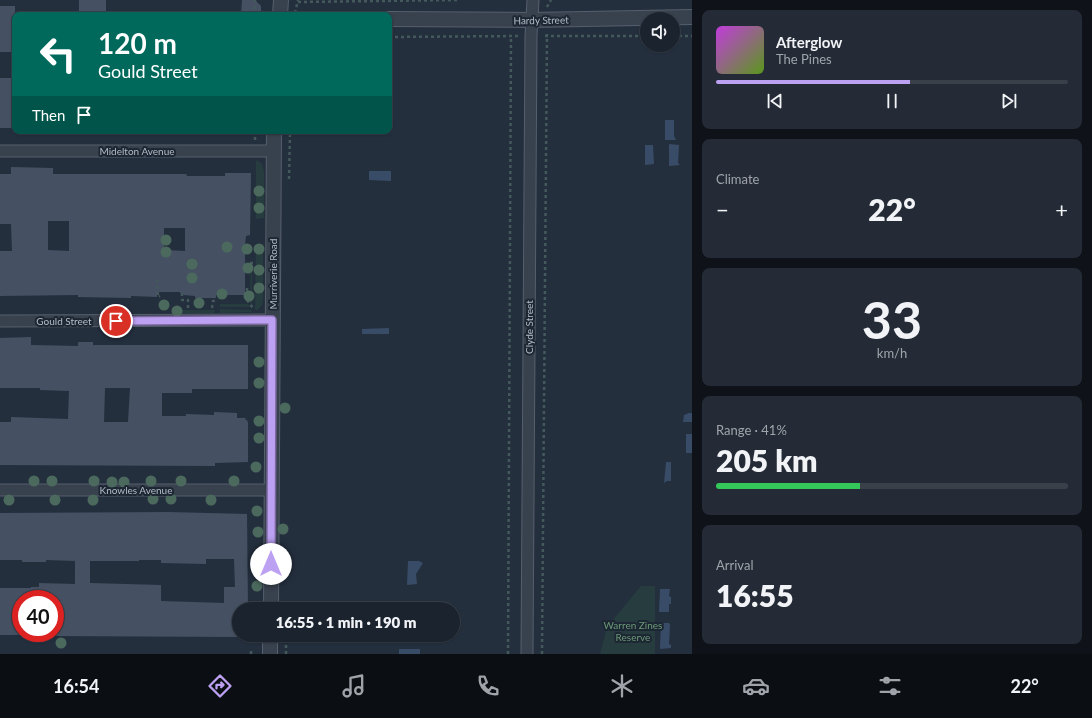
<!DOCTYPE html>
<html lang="en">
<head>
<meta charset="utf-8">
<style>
  body { margin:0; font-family:Lato,sans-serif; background:#242b36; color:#f1f3f6; height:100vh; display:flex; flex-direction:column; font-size:15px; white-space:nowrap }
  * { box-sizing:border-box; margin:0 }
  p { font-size:13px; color:#a0a4aa }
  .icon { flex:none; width:22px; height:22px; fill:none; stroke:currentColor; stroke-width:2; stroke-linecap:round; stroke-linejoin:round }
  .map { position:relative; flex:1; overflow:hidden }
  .sheet { display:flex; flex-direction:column; gap:10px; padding:10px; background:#0f1319; width:400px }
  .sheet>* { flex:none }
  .guide { position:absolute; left:12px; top:12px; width:380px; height:122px; border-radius:8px; box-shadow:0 1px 3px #0004,0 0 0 1px #39404a; background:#00695c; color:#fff; overflow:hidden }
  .fabs { position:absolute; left:640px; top:12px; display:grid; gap:8px }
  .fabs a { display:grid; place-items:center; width:40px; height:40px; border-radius:50%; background:#1b232e; box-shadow:0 1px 3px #0004,0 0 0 1px #39404a; font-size:20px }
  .speed { position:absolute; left:12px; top:590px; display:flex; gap:8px; font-size:20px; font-weight:700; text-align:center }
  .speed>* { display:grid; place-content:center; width:52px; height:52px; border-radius:50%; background:#1b232e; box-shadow:0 1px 3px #0004,0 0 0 1px #39404a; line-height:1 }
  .speed .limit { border:6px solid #d22; background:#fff; color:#111 }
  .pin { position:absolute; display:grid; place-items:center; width:34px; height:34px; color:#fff; margin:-17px; border:2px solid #fff; border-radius:50%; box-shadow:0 1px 4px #0007 }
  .me { position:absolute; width:44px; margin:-22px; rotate:0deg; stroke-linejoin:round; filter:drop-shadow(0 0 3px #0008) }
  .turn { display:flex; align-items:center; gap:14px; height:84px; padding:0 20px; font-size:18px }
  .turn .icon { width:52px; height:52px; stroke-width:2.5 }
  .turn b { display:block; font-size:28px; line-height:34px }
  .then { display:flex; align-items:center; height:38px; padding:0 20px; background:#0003; gap:8px; font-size:15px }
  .big { font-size:30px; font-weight:800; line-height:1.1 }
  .sheet .card { flex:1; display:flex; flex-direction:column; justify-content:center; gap:6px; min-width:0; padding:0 14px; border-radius:8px; background:#242b36 }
  .sheet .dial { align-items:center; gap:0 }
  .dial b { font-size:52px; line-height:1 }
  .song { display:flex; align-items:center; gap:12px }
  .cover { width:48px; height:48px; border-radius:6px; background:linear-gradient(135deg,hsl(290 70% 55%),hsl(90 70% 35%)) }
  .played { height:4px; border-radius:2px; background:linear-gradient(90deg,#bca0f2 55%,#39404a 55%) }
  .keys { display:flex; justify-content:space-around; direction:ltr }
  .heat { display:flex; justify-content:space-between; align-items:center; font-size:22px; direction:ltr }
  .charge { height:6px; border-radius:3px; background:linear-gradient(90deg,#34c759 41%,#39404a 0) }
  .trip { position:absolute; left:232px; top:602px; width:228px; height:40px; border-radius:20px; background:#1b232e; box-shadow:0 1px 3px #0004,0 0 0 1px #39404a; font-weight:800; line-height:40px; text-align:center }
  .tabs { display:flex; height:64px; justify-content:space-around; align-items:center; background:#0b0e12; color:#a0a4aa }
  .tabs .icon { width:28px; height:28px }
  .tabs .current { color:#bca0f2 }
  .tabs b { font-size:18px; color:#f1f3f6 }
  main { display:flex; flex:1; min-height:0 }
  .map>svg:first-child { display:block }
</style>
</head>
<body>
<main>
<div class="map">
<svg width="692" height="654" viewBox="0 0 692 654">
  <rect width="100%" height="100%" fill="#242f3e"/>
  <g fill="#263c3f">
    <path d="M257,160L262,164L264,171V218L256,219V162Z"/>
    <path d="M256,245H263V299L262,305L257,311L255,309Z"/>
    <path d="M251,264H252V305L250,302Z"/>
    <path d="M220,304H248L251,307H220Z"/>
    <path d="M220,309L252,310L251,312L220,313Z"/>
    <path d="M175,310H215L214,313H175Z"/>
    <path d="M641,586H655V654H600L607,627Z"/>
  </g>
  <g fill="#394c67">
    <path d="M665,120H674V136L676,140H665Z"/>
    <path d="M669,144L679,145L678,163L680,165L669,166Z"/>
    <path d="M645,145H653L654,164L645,165Z"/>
    <path d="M369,171H391V181L369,180Z"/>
    <path d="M389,328V334H362V329Z"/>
    <path d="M689,413H692V422H683L684,415Z"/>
    <rect x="686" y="434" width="6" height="19"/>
    <path d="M666,462H671V481H667L664,483Z"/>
    <path d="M408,561H419L423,563L416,574L417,584L407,585Z"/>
    <path d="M660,589H670L669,596L671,597V604H669V612H659Z"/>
    <path d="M661,623H669L670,625L669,644L671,645V648L660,649Z"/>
    <rect x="399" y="649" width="21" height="5"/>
  </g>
  <g fill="#455162" fill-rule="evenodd">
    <rect x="79" y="0" width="27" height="15"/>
    <path d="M242,0H255L261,6V15H241Z"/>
    <rect x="0" y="6" width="15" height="46"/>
    <rect x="0" y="78" width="15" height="50"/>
    <path d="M11,167L53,168V174H186L187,176H225V173H251L250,235L246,236L245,245V295H216V298H195V296L184,295L183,294L180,293V292H157V297L131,296V298L78,297V295L0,296V251H12L11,224H0V174H11ZM48,221H69V251L48,250ZM164,228H185V251L164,250Z"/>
    <path d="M31,337V345L78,346V342H93V345H248V389H192V393H162V416H186V414L214,415V412L237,413V418H246L245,420H247L248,423V462L215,463V466L0,465V422H11V417L68,419L69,391L40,390V388H0V338ZM105,388H130L128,422H104Z"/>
    <path d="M168,512L247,514L248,609H239V637L55,636V599H21V635H0V588H31V587H39V583L75,584V561L46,560V562H22V560H0V513ZM206,559H234L235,587H224V603L161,601V585L90,583V561H139V560H161V563L206,564Z"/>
  </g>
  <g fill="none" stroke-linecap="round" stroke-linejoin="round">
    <g stroke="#565f6c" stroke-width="13">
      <g id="minor">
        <path d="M0,151H273"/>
        <path d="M0,321L273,320"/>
        <path d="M0,490H272"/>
        <path d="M527,654L531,36L533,0"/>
      </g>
    </g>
    <g stroke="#565f6c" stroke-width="16">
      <g id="tertiary">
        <path d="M280,15L281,0"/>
        <path d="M389,19L531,20L692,17"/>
        <path d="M271,609L274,131"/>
        <path d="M270,654V635"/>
      </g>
    </g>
    <g stroke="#44595c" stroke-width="2.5" stroke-dasharray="3 3" stroke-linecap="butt">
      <path d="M298,2L459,0"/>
      <path d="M547,7L551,0"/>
      <path d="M295,13L298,0"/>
      <path d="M255,15V0"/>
      <path d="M545,36H647"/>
      <path d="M673,36H692"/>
      <path d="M389,37L520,36"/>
      <path d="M255,131V140"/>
      <path d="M289,179L290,131"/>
      <path d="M250,263H254"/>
      <path d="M157,280L158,297L160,296"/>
      <path d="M247,288V300L253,308"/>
      <path d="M182,293V300H188V308"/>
      <path d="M212,308L213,301L218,300"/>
      <path d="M251,654V648"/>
      <path d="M286,654V635"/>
      <path d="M508,654L511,36"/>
      <path d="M542,654L547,34"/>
    </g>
    <use href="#minor" stroke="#38414e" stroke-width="11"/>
    <use href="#tertiary" stroke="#38414e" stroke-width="14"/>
  </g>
  <g fill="#4b6a5d">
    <circle cx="259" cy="191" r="5.5"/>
    <circle cx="259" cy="208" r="5.5"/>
    <circle cx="166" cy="240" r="5.5"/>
    <circle cx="227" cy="247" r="5.5"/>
    <circle cx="247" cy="249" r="5.5"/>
    <circle cx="259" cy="249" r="5.5"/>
    <circle cx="166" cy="252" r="5.5"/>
    <circle cx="192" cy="264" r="5.5"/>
    <circle cx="248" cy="268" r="5.5"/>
    <circle cx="259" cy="270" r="5.5"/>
    <circle cx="192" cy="278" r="5.5"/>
    <circle cx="259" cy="288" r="5.5"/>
    <circle cx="222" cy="294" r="5.5"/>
    <circle cx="249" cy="296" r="5.5"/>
    <circle cx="199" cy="303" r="5.5"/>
    <circle cx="164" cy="305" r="5.5"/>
    <circle cx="177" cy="311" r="5.5"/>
    <circle cx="259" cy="362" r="5.5"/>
    <circle cx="259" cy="383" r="5.5"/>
    <circle cx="285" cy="408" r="5.5"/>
    <circle cx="259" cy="421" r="5.5"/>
    <circle cx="259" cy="438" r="5.5"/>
    <circle cx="256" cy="467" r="5.5"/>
    <circle cx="34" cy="481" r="5.5"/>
    <circle cx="52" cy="481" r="5.5"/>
    <circle cx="94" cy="481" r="5.5"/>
    <circle cx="151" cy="481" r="5.5"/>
    <circle cx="181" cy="481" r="5.5"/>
    <circle cx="234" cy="481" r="5.5"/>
    <circle cx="112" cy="482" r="5.5"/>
    <circle cx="124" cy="482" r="5.5"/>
    <circle cx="153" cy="499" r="5.5"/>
    <circle cx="171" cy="499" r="5.5"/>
    <circle cx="9" cy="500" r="5.5"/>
    <circle cx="55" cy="500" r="5.5"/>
    <circle cx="93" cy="500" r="5.5"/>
    <circle cx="211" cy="500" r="5.5"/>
    <circle cx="257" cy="511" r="5.5"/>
    <circle cx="283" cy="529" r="5.5"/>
    <circle cx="258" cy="532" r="5.5"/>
    <circle cx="257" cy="586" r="5.5"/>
    <circle cx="61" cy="643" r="5.5"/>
  </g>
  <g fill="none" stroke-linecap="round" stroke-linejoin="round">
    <g stroke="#7a689d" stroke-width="10">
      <path id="route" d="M116,321L272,320L271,564"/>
    </g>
    <use href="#route" stroke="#bca0f2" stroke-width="7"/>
  </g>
  <g text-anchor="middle" stroke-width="4" stroke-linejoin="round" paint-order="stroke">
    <g font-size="10" fill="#b4bcc9" stroke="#1d2633">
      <text transform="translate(541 20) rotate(-1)" y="4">Hardy Street</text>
      <text x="137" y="155">Midelton Avenue</text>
      <text transform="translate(273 274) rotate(-90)" y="4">Murriverie Road</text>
      <text x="64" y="325">Gould Street</text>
      <text transform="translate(529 327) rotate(-90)" y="4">Clyde Street</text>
      <text x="136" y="494">Knowles Avenue</text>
    </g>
    <g font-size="10" fill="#6b9a76" stroke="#1d2633">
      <text x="633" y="629">Warren Zines<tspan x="633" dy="12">Reserve</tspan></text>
    </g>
  </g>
</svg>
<div class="fabs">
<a><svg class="icon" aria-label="sound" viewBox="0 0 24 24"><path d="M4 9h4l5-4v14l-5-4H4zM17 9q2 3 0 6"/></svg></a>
</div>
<div class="speed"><div class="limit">40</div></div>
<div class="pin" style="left:116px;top:321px;background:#d93025"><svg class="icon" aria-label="arrive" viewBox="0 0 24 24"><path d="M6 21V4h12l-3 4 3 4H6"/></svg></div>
<svg class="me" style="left:271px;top:564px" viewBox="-20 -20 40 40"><circle r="19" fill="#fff"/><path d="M0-13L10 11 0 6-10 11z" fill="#bca0f2"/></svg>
<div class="trip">16:55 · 1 min · 190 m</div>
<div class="guide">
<div class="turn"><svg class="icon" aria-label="left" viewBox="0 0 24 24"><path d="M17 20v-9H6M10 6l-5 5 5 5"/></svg><div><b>120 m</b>Gould Street</div></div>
<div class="then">Then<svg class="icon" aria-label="arrive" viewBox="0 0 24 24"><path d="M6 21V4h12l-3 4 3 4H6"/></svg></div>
</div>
</div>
<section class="sheet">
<div class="card">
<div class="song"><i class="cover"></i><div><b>Afterglow</b><p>The Pines</p></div></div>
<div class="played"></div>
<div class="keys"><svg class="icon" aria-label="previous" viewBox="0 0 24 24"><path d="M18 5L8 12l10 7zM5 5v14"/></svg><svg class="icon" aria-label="pause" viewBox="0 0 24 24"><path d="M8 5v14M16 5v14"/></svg><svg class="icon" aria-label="next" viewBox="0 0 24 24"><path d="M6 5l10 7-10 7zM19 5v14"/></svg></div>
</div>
<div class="card"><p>Climate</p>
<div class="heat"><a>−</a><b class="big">22°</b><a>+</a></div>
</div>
<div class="card dial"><b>33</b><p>km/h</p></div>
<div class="card"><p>Range · 41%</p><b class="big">205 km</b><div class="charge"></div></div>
<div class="card"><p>Arrival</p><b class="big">16:55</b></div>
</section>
</main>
<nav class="tabs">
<b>16:54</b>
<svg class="icon current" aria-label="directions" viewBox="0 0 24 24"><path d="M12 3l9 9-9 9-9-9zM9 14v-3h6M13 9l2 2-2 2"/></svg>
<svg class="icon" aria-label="music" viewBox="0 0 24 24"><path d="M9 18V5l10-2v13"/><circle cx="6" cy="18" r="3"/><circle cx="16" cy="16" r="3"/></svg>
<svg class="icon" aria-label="phone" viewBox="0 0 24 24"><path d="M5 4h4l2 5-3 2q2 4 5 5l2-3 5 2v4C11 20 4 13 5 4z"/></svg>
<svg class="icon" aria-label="climate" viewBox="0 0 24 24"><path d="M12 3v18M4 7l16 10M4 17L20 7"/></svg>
<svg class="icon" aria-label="car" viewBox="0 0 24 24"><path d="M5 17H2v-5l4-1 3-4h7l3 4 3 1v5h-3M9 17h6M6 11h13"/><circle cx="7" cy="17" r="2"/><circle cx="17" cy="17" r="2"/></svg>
<svg class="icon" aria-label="filters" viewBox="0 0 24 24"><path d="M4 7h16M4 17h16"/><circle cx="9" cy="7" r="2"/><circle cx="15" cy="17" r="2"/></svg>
<b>22°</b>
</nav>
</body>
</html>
